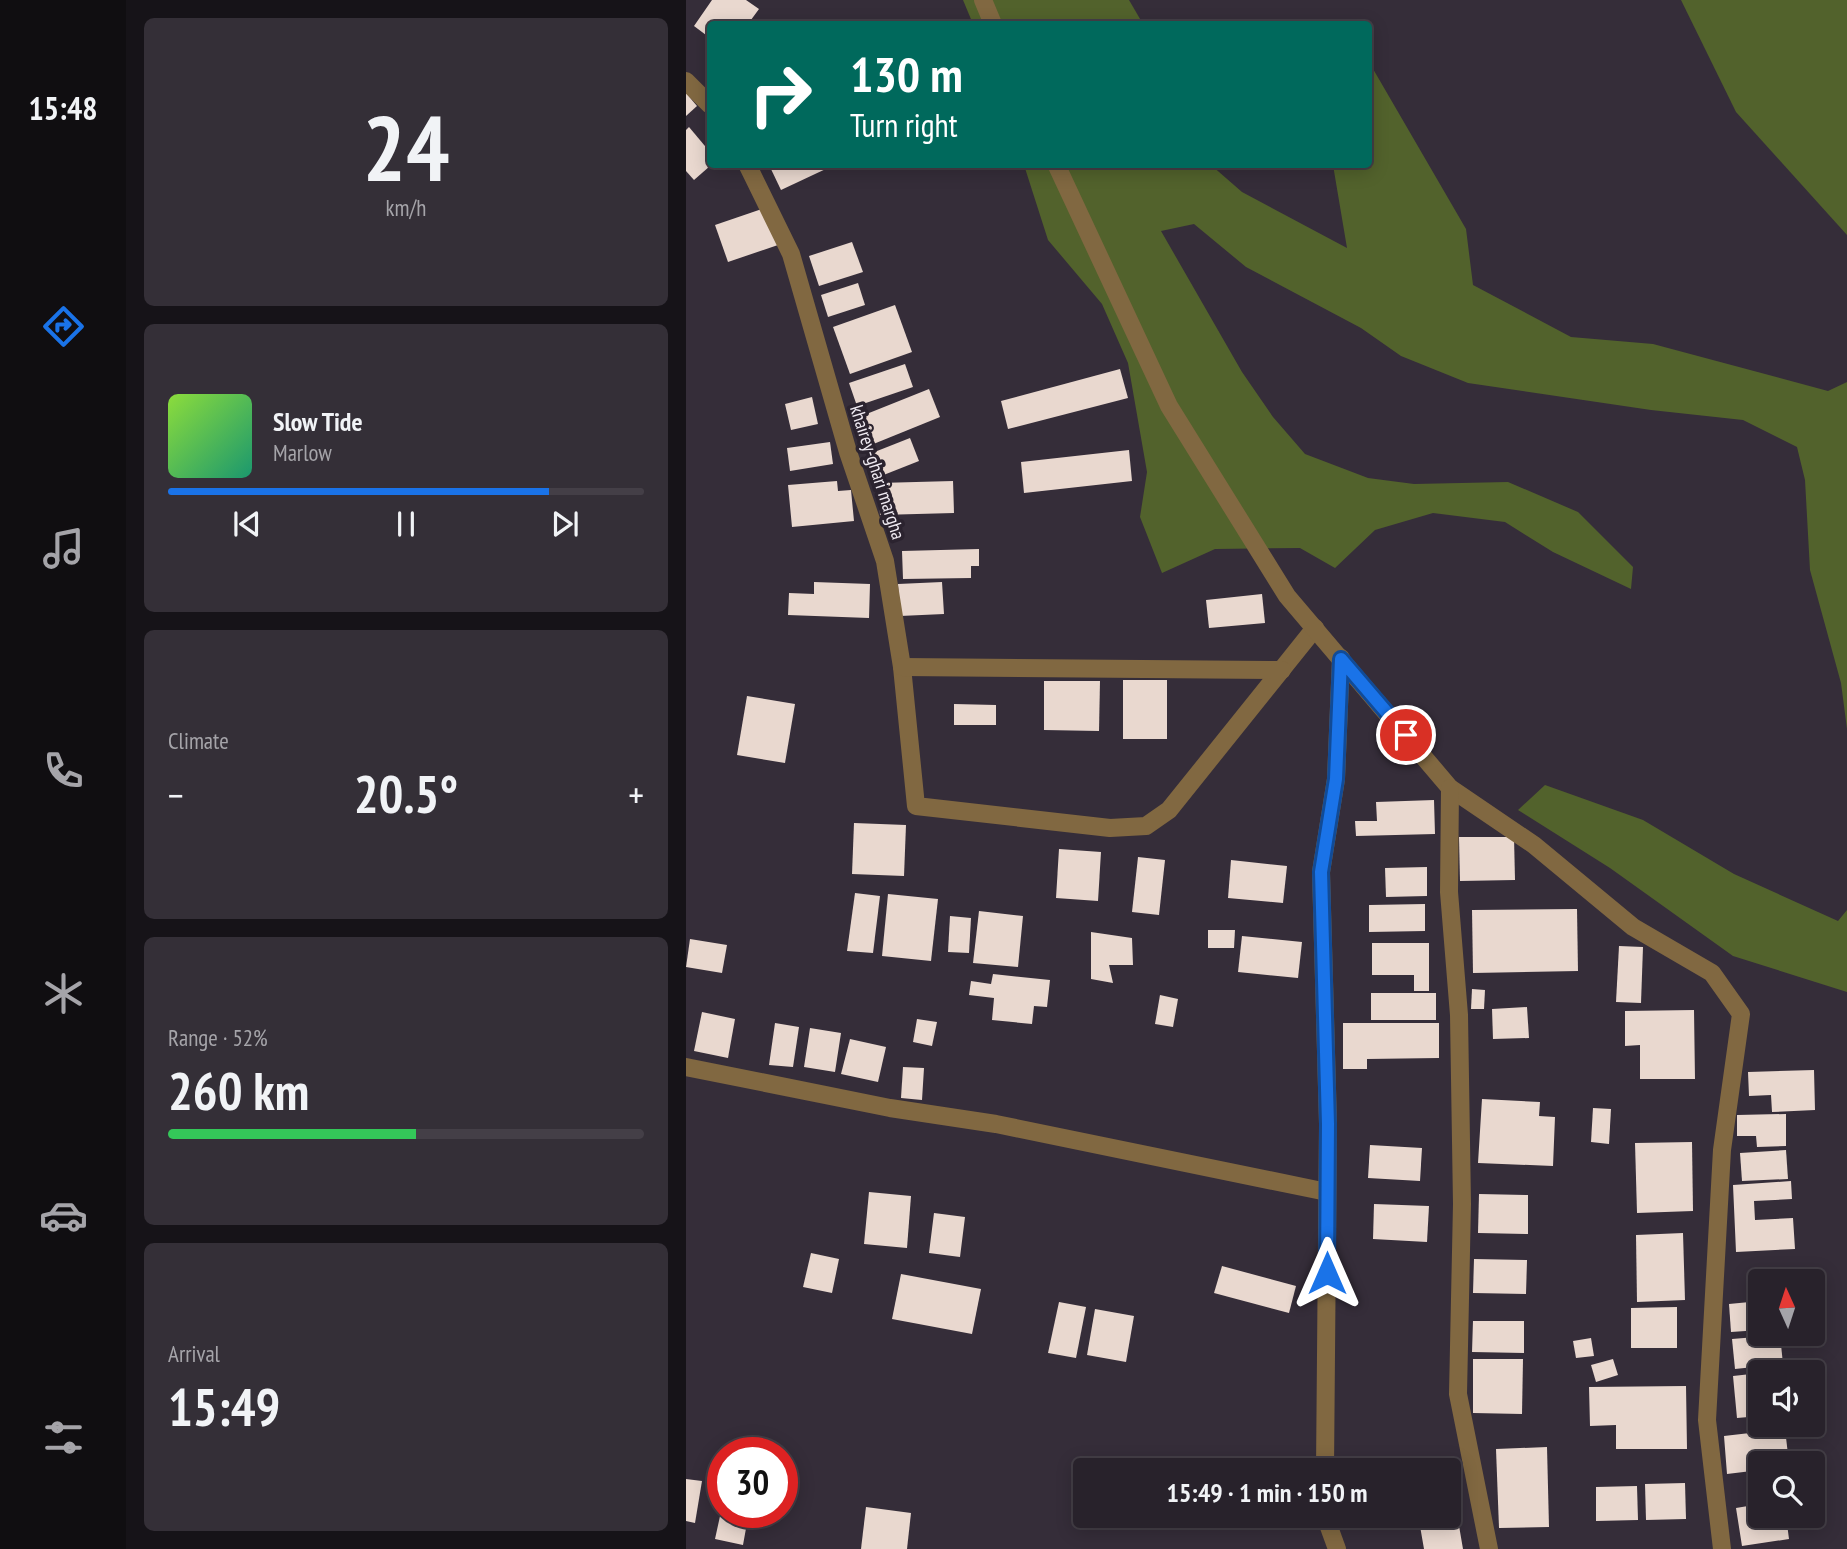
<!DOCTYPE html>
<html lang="en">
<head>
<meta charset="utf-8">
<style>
  body { margin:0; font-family:"PT Sans Narrow",sans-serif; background:#342f37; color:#f1f3f6; height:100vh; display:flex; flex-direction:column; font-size:26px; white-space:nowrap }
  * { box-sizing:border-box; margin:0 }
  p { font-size:23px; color:#a5a4a9 }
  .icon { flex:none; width:38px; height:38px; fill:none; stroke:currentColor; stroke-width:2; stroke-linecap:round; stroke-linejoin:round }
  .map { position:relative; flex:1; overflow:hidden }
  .details { display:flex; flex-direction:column; gap:18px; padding:18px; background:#161318; width:560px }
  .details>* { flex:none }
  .hud { position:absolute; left:21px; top:21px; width:665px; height:147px; border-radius:7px; box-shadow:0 4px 18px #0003,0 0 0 2px #443f47; background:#00695c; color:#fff; overflow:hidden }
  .needle { width:46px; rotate:357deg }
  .tools { position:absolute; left:1062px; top:1269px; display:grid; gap:14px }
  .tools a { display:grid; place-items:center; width:77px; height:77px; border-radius:7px; background:#28222b; box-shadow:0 4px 18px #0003,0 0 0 2px #443f47; font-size:35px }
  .speed { position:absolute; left:21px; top:1437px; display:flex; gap:14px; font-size:35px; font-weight:700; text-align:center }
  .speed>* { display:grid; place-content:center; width:91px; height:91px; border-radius:50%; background:#28222b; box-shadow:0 4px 18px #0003,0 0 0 2px #443f47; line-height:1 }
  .speed .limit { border:10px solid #d22; background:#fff; color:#111 }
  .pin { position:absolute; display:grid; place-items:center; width:60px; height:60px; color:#fff; margin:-30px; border:4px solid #fff; border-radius:50%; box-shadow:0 2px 7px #0007 }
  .me { position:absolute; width:77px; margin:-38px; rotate:0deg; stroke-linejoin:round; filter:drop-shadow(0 0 5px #0008) }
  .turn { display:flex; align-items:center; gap:24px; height:147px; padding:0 28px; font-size:32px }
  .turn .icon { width:91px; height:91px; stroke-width:2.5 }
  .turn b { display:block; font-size:49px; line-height:60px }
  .big { font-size:52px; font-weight:700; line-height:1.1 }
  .details .card { flex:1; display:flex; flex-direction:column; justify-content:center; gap:10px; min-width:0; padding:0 24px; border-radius:10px; background:#342f37 }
  .details .dial { align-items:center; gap:0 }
  .dial b { font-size:91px; line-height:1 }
  .song { display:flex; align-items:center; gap:21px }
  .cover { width:84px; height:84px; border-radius:10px; background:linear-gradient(135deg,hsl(90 70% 55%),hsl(160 70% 35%)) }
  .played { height:7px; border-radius:4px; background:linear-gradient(90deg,#1a73e8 80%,#443f47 80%) }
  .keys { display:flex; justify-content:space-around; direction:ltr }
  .heat { display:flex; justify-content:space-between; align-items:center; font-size:38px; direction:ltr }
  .charge { height:10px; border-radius:5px; background:linear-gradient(90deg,#34c759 52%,#443f47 0) }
  .trip { position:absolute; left:387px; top:1458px; width:388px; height:70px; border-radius:7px; background:#28222b; box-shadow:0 4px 18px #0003,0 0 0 2px #443f47; font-weight:700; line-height:70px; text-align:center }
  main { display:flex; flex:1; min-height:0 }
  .menu { display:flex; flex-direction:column; width:126px; justify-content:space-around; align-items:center; background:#100e11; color:#a5a4a9 }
  .menu .icon { width:49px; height:49px }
  .menu .active { color:#1a73e8 }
  .menu b { font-size:32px; color:#f1f3f6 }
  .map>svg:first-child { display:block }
</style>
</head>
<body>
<main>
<nav class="menu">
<b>15:48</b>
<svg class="icon active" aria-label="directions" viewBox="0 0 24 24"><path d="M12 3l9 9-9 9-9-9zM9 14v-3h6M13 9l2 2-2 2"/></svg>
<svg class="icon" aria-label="music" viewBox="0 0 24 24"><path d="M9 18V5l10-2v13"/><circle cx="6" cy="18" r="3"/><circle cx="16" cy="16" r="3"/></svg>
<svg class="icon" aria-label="phone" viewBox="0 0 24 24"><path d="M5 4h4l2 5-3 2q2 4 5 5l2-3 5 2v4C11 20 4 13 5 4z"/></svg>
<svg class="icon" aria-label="climate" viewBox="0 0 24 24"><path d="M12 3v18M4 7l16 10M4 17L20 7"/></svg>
<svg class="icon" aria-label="car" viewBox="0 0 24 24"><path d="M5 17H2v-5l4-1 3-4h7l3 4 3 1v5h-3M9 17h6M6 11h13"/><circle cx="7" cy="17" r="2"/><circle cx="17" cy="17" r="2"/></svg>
<svg class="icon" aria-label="filters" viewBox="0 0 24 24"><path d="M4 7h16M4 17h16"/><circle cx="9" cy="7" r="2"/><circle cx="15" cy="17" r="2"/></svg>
</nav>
<section class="details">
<div class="card dial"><b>24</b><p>km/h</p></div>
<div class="card">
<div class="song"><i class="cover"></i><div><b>Slow Tide</b><p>Marlow</p></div></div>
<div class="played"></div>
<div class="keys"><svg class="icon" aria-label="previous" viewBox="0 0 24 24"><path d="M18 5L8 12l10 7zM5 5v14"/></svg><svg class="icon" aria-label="pause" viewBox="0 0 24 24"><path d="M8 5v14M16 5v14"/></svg><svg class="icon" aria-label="next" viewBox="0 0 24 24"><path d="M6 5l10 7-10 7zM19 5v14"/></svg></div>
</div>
<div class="card"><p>Climate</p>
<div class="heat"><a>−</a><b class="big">20.5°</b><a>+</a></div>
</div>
<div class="card"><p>Range · 52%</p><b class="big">260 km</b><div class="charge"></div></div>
<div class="card"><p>Arrival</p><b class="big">15:49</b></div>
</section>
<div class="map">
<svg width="1161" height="1549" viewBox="0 0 1161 1549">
  <rect width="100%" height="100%" fill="#352d39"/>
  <g fill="#52622c">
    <path d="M277,0H443L457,24H287Z"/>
    <path d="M995,0H1161V235L1050,112Z"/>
    <path d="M683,62L780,229L787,285L885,337L967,344L1142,391L1161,382V729L1155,683L1124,570L1119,480L1111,447L1057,420L965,410L782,383L715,356L675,328L560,267L508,224L475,231L556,372L587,417L619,454L682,478L728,484L822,482L892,512L947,567L945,589L867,552L819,522L747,513L689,530L649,568L614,548L529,549L476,573L454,517L461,472L442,363L416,304L362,240L338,165H525L556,192L661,248L647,165L682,164Z"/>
    <path d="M859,785L957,820L1048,874L1152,921L1161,910V992L1047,956L924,868L832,810Z"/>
  </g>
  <g fill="#e9d8cf">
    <path d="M26,0H60L73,9L62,24H24V38L8,26Z"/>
    <path d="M0,93L11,106L0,116Z"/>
    <path d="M3,127L24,152V166L8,180L0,171V130Z"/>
    <path d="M90,164H143L144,167L95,190L84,167Z"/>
    <path d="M79,208L92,245L42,262L29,225Z"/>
    <path d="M166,242L177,272L133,286L123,256Z"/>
    <path d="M172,283L179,305L142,317L135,295Z"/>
    <path d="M209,305L226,352L164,374L147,327Z"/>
    <path d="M219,364L227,387L171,406L163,383Z"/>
    <path d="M434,369L442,398L322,429L315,401Z"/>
    <path d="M243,389L254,417L185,445L173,417Z"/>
    <path d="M126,397L132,424L105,430L99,404Z"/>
    <path d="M224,438L233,461L195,476L186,453Z"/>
    <path d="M144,442L147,464L104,471L101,448Z"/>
    <path d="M443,450L446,481L338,493L335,462Z"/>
    <path d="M151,481L152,491L165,490L168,521L106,527L102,485Z"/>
    <path d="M267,481L268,513L194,515L193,483Z"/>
    <path d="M293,549V566H285V578L217,579L216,551Z"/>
    <path d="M128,582L184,584L183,618L102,615L103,593L128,594Z"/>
    <path d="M256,582L258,614L214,616L212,584Z"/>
    <path d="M576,594L579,623L523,628L520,600Z"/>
    <rect x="437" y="680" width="44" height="59"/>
    <path d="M358,681H414L413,731L358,730Z"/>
    <path d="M61,696L109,704L99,763L51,755Z"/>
    <path d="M268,704L310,705V725H268Z"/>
    <path d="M748,800L749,834L670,836L669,821H691L690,802Z"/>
    <path d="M168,823L220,825L218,876L166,874Z"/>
    <path d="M773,837H828L829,880L774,881Z"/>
    <path d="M373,849L415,852L412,901L370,898Z"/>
    <path d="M452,857L479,860L473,915L446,912Z"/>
    <path d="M545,860L601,866L597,903L542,898Z"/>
    <path d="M741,867V896L700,897L699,868Z"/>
    <path d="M169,893L194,896L187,953L161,951Z"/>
    <path d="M202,894L252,899L245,961L196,956Z"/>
    <path d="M739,904V931L683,932V905Z"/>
    <path d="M891,909L892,971L787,973L786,910Z"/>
    <path d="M293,911L337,916L332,967L287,963Z"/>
    <path d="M264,916L285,918L283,953L262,952Z"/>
    <path d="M522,930H549L548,948H522Z"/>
    <path d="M405,932L446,938L447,965H423L427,983L405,979Z"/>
    <path d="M556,936L616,942L612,978L552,972Z"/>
    <path d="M4,939L41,945L36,973L0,967Z"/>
    <path d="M686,943H743V991H728V975H686Z"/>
    <path d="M933,946L957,947L955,1003L930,1002Z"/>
    <path d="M307,974L364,980L361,1007L348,1006L346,1024L306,1020L308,998L283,995L285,981L305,984Z"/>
    <path d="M786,989L799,990L798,1009H785Z"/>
    <rect x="685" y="993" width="65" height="27"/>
    <path d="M474,995L492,999L487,1027L469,1024Z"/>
    <path d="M841,1007L843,1038L807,1039L806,1009Z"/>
    <path d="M1008,1010L1009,1079H954V1045L939,1046V1011Z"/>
    <path d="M16,1012L49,1019L42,1058L8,1051Z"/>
    <path d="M231,1019L251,1022L246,1046L227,1042Z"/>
    <path d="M89,1023L113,1027L107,1067L83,1065Z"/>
    <path d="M657,1023H753V1058L681,1059V1069H657Z"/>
    <path d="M124,1028L155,1033L149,1072L118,1067Z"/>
    <path d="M164,1039L200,1047L192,1082L155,1074Z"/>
    <path d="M217,1067L238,1068L236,1100L215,1098Z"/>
    <path d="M1128,1070L1129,1110L1086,1112L1085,1095L1063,1096L1062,1072Z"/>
    <path d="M796,1099L854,1102L853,1116L869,1117L867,1166L792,1163Z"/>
    <path d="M907,1108L925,1109L923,1144L905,1142Z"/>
    <path d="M1100,1114V1146L1071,1147L1070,1136H1051V1115Z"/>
    <path d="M1006,1142L1007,1211L951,1213L949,1143Z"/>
    <path d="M684,1145L736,1148L734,1181L682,1178Z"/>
    <path d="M1100,1150L1102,1179L1056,1181L1054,1153Z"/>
    <path d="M1105,1181L1106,1199L1068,1201L1069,1220L1107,1218L1109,1249L1050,1252L1047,1185Z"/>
    <path d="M183,1192L225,1196L221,1248L178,1244Z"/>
    <path d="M793,1194L842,1195V1234L792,1233Z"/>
    <path d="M688,1204L743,1206L741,1242L687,1239Z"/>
    <path d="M248,1213L279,1217L274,1257L243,1253Z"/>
    <path d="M997,1233L999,1300L951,1302L950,1235Z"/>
    <path d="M125,1253L153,1259L146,1293L117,1287Z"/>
    <path d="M788,1259L841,1260L840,1294L787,1293Z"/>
    <path d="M536,1266L610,1286L603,1313L528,1293Z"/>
    <path d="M215,1274L295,1289L286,1334L206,1319Z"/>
    <path d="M1074,1301V1330L1045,1332L1043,1304Z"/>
    <path d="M373,1302L400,1307L390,1358L362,1353Z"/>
    <path d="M991,1307V1348H945V1308Z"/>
    <path d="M409,1309L448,1316L440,1362L401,1355Z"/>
    <path d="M787,1321H838V1353L786,1352Z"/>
    <path d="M1094,1335L1097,1364L1049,1369L1046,1339Z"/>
    <path d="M905,1338L908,1356L890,1358L887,1341Z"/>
    <path d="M787,1359H837L836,1414L787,1413Z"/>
    <path d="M927,1359L932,1375L910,1382L905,1365Z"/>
    <path d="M1074,1373V1416L1051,1418L1047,1376Z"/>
    <path d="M1000,1386L1001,1449H930V1425L904,1426L903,1387Z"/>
    <path d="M1099,1429L1103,1463H1074V1470L1041,1474L1038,1436Z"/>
    <path d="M48,1447L70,1451V1452H47Z"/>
    <path d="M861,1447L863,1527L813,1528L810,1449Z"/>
    <path d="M0,1479L16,1481L9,1523L0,1521Z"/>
    <path d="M999,1483L1000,1519L960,1520L959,1484Z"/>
    <path d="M766,1485L777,1549H738L734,1526L745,1524L744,1516H763V1486Z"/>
    <path d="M951,1486L952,1520L910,1521V1487Z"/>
    <path d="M1074,1504V1516H1100L1103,1539L1056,1546L1050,1508Z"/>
    <path d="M36,1507L37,1512H63L57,1545L29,1539Z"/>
    <path d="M180,1507L225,1513L221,1549H175Z"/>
    <path d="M707,1516H730L731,1523L697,1527L696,1517Z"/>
  </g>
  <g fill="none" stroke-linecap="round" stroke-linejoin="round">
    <g stroke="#816841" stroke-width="18">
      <path d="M297,0L307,24"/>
      <path d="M0,81L24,105"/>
      <path d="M61,164L105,254L162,452L199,561L216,667L230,806L424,828L460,826L483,810L629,628"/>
      <path d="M370,164L483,406L601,596L764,788L848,845L947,927L1026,973L1055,1014L1036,1150L1021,1420L1036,1549"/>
      <path d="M216,667L596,670"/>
      <path d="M764,788L763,892L773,1015L776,1204L772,1394L803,1549"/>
      <path d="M0,1067L204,1108L310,1124L641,1192"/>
      <path d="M639,1470L642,1124L635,872L650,779L655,658"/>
      <path d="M639,1516L651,1549"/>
    </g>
  </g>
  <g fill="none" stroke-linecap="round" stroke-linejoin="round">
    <g stroke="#114b97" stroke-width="18">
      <path id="route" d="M641,1273L642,1124L635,872L650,779L655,659L720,735"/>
    </g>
    <use href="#route" stroke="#1a73e8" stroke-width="12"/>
  </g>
  <g text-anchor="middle" stroke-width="7" stroke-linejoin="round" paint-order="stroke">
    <g font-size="19" fill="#f0ebf3" stroke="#2b232f">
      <text transform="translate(192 472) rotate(72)" y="7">khairey-ghari margha</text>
    </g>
  </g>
</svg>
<div class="tools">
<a><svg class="needle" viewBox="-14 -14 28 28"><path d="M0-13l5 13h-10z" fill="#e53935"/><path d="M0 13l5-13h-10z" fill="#a5a4a9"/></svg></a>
<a><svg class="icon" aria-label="sound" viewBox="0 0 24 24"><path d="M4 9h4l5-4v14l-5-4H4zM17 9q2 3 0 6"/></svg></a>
<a><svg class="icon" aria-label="search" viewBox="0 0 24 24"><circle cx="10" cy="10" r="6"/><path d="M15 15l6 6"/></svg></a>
</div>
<div class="speed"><div class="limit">30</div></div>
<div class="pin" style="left:720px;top:735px;background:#d93025"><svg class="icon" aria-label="arrive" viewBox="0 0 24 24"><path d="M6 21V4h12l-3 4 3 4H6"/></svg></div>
<svg class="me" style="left:641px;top:1273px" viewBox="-20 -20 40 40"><path d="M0-17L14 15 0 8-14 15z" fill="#1a73e8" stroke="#fff" stroke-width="4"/></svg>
<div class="trip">15:49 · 1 min · 150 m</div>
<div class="hud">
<div class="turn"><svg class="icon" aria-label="right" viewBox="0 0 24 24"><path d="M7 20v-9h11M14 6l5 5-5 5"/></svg><div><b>130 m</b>Turn right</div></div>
</div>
</div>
</main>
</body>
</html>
